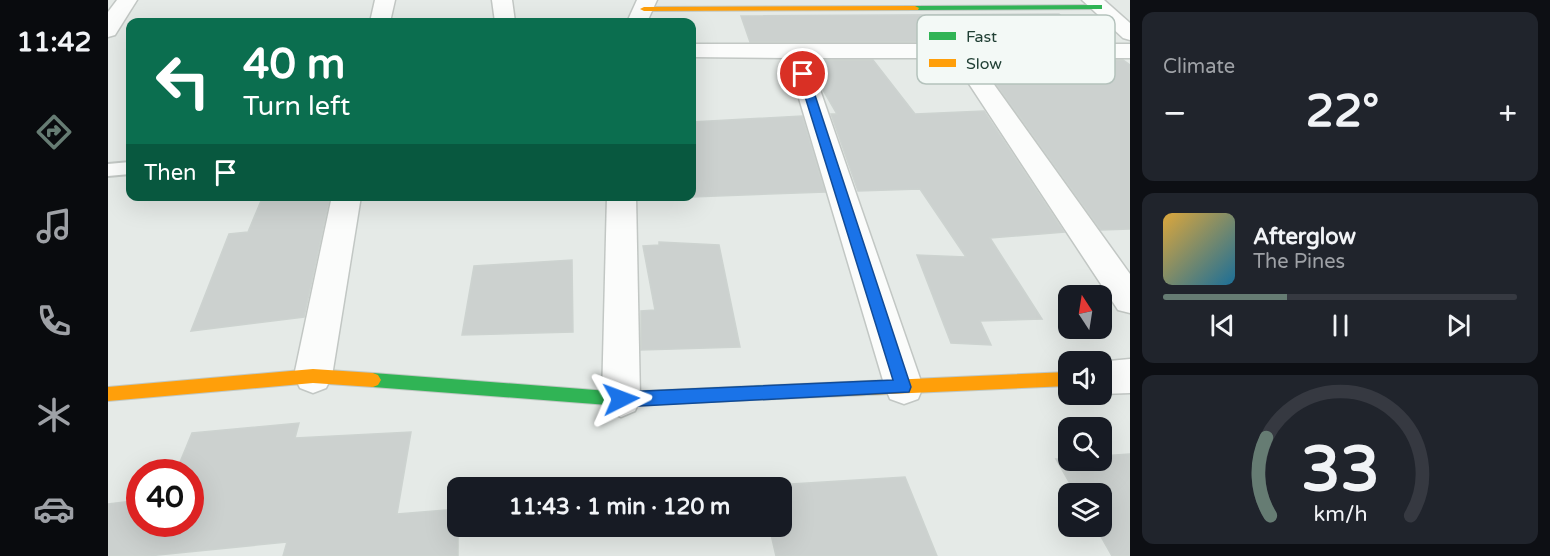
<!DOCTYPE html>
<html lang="en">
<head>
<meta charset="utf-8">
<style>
  body { margin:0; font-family:"Varela Round",sans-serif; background:#20242c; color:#f1f3f6; height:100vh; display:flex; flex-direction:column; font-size:22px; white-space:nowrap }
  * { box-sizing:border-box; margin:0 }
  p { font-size:20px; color:#9ea1a6 }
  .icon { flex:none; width:33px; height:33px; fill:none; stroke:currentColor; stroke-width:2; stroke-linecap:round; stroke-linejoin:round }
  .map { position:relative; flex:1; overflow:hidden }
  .drawer { display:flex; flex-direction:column; gap:12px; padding:12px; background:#0d0f14; width:420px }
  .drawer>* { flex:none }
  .top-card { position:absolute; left:18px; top:18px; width:570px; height:183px; border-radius:12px; box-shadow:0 6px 24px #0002; background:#0b6e4f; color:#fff; overflow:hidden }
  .needle { width:39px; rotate:348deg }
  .fabs { position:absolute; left:950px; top:285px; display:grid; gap:12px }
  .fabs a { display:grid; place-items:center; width:54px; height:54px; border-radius:12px; background:#171b24; box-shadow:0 6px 24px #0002; font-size:30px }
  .speed { position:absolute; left:18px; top:459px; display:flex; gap:12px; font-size:30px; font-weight:700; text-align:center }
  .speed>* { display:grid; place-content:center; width:78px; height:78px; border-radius:50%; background:#171b24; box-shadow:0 6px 24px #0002; line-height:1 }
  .speed .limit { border:9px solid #d22; background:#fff; color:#111 }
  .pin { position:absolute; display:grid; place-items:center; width:51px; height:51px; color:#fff; margin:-26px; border:3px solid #fff; border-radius:50%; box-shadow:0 2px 6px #0007 }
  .me { position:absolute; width:66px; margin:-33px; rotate:87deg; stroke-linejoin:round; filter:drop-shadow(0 0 4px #0008) }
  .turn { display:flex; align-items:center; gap:21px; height:126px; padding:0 18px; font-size:27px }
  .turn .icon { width:78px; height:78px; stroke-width:2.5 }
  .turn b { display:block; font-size:42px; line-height:51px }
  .then { display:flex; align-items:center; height:57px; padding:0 18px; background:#0003; gap:12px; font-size:22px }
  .big { font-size:45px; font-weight:700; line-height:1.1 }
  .drawer .card { flex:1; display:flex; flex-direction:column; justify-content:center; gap:9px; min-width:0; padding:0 21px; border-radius:12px; background:#20242c }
  .drawer .dial { align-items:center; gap:0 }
  .dial svg { height:156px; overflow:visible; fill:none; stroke:#363941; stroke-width:7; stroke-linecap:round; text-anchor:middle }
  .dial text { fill:#f1f3f6; stroke:none }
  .song { display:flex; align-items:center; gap:18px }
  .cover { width:72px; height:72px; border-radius:9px; background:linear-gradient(135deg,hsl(40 70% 55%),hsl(200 70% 35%)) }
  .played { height:6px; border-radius:3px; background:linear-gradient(90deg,#667c73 35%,#363941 35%) }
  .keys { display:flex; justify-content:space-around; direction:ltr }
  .heat { display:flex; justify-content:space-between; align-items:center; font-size:33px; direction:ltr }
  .trip { position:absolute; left:339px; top:477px; width:345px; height:60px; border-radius:12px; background:#171b24; box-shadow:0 6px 24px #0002; font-weight:700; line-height:60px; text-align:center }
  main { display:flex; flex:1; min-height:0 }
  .tabs { display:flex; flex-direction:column; width:108px; justify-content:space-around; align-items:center; background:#090b0e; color:#9ea1a6 }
  .tabs .icon { width:42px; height:42px }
  .tabs .active { color:#667c73 }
  .tabs b { font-size:27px; color:#f1f3f6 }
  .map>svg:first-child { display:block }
</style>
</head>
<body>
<main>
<nav class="tabs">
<b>11:42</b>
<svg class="icon active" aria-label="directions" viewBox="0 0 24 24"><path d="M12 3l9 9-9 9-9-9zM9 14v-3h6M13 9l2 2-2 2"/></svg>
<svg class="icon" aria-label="music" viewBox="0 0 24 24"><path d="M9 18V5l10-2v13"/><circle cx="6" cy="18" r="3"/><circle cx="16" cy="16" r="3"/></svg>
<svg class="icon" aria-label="phone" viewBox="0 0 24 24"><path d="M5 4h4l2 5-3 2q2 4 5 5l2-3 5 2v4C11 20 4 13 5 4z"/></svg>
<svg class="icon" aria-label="climate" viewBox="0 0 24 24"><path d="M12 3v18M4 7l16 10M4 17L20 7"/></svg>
<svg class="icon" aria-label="car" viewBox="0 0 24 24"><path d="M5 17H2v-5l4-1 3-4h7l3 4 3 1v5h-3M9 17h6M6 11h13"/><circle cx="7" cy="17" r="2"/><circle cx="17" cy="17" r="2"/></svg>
</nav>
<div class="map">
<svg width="1022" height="556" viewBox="0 0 1022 556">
  <rect width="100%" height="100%" fill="#e5eae7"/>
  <g fill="#ccd1cf" stroke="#cdd3d0" stroke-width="1.5">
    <path d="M951,14L990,42H642L633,16Z"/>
    <path d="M704,60H765L807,114L876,111L956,232L882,238L934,319L872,321L883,345L843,343L809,255L858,257L812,189L750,191L723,114H729L715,90Z"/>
    <path d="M871,60H1015L1022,65V229L993,230Z"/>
    <path d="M694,116L717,192L584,197V122Z"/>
    <path d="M155,196H222L196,317L83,331L121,234L140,232Z"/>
    <path d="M551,242L611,245L632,347L533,350V311L547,310L535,246L551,245Z"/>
    <path d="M464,260L465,332L354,335L366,266Z"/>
    <path d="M191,423L187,438L303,432L289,514L350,509V556H175L179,542L40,556H0V504L32,500V524H82V472H68L84,433Z"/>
    <path d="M1022,454V556H1004L987,526H993V494H968L948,459L993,460V456Z"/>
    <path d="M797,477L829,556H668L661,526H674V488L652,486Z"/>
  </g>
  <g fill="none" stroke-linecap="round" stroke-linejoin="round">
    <g stroke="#c2c7c4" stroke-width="4">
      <path id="lane" d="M22,162V174L0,176V164Z"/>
    </g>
    <g stroke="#c2c7c4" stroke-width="3">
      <g id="street">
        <path d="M9,0H29L7,35L0,37V12Z"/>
        <path d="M267,0H287L282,22H262Z"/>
        <path d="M384,0H404L407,22H387Z"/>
        <path d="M529,0H549L539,22H519Z"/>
        <path d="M974,0H996L1022,23V40L1015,38Z"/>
        <path d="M1022,44V58H867L1022,274V313L1010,310L844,58H701L815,387L810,399L796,404L782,399L777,387L679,58L584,57V44Z"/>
        <path d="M224,196H253L224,376L218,388L205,393L192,388L186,376Z"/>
        <path d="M499,196H528L532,399L527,411L513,417L499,411L494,399Z"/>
        <path d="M1022,359V393L993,394V362H990Z"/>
      </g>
    </g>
    <g stroke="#c0c8c4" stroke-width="2">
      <g id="fast">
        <path d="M991,5H994V9L807,10L803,8L807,6Z"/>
        <path d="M265,373L513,392L669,385L675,387L677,392L675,397L669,399L513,406L265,387L260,385L257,380L260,375Z"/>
      </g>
    </g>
    <g stroke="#c0c8c4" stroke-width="2">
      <g id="slow">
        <path d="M807,6L811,8L810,10L536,11L532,9L536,7Z"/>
        <path d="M205,369L265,373L270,375L273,380L270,385L265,387L205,383L0,401V387Z"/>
        <path d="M960,372V386L669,399L663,397L661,392L663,387L669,385Z"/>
      </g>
    </g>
    <use href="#lane" fill="#fbfcfb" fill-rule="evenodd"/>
    <use href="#street" fill="#fbfcfb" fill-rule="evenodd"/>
    <use href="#fast" fill="#30b455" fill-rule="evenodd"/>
    <use href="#slow" fill="#ff9f0a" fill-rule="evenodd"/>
  </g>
  <path fill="#1a73e8" stroke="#114b97" stroke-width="1.5" d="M692,72L700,74L803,387L801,392L513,407L507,405L505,399L507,394L513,392L785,380L690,74Z"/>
  <rect x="809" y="15" width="198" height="69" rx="9" fill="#f3f9f6" stroke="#b4c2bc" stroke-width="1.5"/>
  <rect x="821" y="32" width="27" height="8" fill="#30b455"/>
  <rect x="821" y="59" width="27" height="8" fill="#ff9f0a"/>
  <g font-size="16" fill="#214035">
    <text x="858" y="42">Fast</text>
    <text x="858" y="69">Slow</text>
  </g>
</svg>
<div class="fabs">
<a><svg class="needle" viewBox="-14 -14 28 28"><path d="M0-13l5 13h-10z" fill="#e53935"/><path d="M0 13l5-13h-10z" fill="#9ea1a6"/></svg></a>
<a><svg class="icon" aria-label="sound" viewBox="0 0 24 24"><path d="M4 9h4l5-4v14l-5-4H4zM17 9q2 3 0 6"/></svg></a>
<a><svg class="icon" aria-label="search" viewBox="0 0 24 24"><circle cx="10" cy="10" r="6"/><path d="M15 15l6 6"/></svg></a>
<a><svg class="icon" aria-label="layers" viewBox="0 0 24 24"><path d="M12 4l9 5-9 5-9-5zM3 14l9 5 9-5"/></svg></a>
</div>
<div class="speed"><div class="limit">40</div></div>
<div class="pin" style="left:695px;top:74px;background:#d93025"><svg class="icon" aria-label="arrive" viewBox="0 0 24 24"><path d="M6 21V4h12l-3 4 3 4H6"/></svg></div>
<svg class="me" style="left:513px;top:399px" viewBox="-20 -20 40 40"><path d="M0-17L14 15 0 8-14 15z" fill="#1a73e8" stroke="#fff" stroke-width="4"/></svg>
<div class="trip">11:43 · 1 min · 120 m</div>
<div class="top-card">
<div class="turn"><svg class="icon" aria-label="left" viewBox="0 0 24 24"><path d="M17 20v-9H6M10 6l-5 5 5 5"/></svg><div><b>40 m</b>Turn left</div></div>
<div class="then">Then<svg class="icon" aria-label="arrive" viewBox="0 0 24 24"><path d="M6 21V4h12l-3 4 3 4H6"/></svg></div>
</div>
</div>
<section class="drawer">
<div class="card"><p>Climate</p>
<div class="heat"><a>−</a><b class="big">22°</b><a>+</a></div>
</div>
<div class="card">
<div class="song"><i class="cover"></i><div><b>Afterglow</b><p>The Pines</p></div></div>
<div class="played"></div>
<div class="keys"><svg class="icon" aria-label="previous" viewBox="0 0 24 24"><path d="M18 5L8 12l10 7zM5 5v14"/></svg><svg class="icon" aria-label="pause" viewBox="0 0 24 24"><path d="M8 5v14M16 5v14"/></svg><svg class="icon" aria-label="next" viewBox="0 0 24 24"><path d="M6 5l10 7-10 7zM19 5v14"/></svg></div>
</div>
<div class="card dial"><svg viewBox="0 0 100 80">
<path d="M14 69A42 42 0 1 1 86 69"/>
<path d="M14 69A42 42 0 0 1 12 29" stroke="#667c73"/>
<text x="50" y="56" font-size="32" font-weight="700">33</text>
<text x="50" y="72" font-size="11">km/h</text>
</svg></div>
</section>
</main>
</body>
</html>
